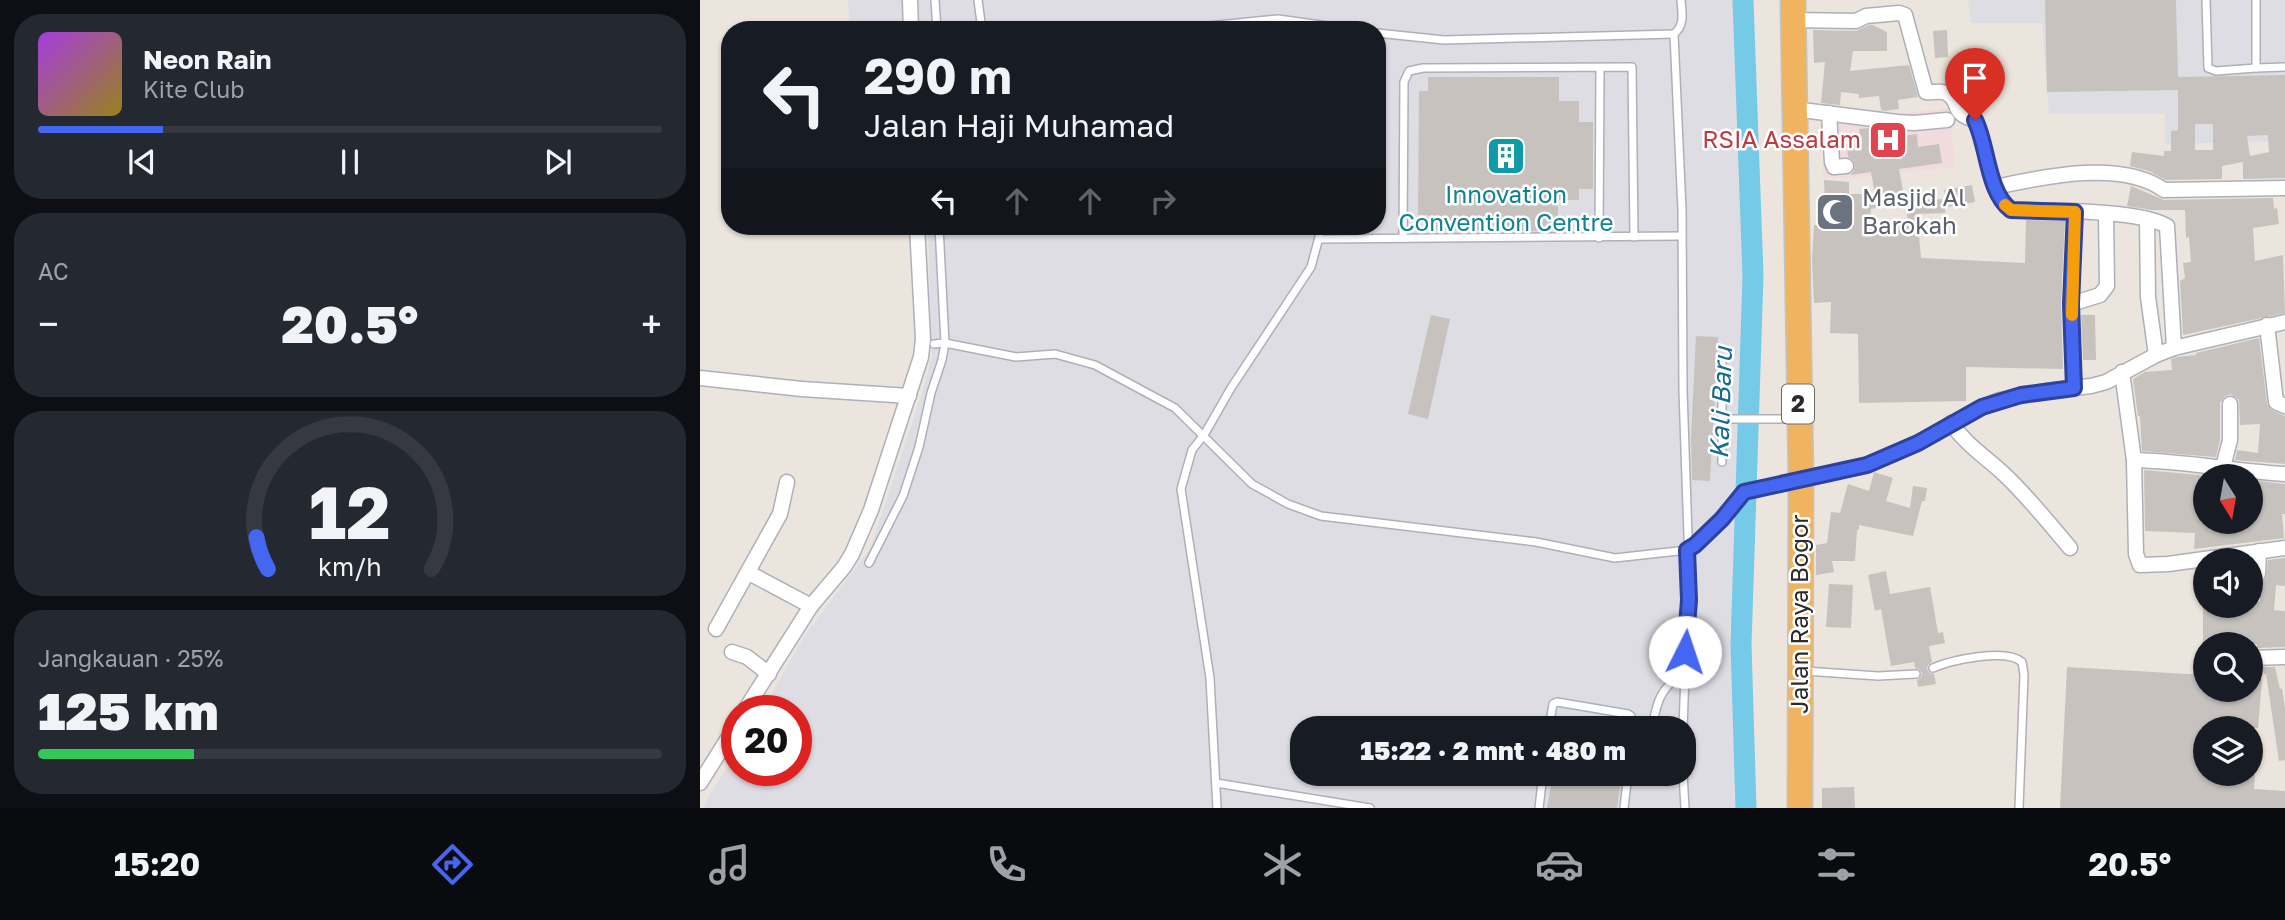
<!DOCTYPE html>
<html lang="id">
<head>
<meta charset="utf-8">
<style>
  body { margin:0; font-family:"Golos Text",sans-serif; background:#242831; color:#f1f3f6; height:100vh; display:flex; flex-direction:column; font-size:26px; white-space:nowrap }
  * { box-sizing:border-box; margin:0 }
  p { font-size:23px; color:#9ea1a6 }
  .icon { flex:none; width:38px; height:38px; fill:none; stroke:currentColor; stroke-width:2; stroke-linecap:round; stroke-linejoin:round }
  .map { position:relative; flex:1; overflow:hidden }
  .details { display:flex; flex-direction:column; gap:14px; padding:14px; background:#0d0f14; width:700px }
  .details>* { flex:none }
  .guide { position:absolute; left:21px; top:21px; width:665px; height:214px; border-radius:28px; box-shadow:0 2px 5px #0004; background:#171b24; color:#f1f3f6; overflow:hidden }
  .needle { width:46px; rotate:169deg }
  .tools { position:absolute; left:1493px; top:464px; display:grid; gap:14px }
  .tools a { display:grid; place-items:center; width:70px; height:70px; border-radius:50%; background:#171b24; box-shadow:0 2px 5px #0004; font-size:35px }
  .speed { position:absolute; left:21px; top:695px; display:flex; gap:14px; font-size:35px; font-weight:700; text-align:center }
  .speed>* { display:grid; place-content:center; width:91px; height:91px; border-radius:50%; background:#171b24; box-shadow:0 2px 5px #0004; line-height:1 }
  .speed .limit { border:10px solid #d22; background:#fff; color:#111 }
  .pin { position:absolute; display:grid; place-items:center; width:60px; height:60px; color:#fff; margin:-72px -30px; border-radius:50% 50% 50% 0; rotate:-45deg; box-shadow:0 0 7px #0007 }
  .pin .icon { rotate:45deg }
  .me { position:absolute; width:77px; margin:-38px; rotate:4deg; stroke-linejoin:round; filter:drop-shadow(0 0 5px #0008) }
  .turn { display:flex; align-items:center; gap:24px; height:147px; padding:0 28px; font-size:32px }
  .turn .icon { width:91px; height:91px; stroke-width:2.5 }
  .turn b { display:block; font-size:49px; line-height:60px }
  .lanes { display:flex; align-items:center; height:66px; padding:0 28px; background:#0003; justify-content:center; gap:35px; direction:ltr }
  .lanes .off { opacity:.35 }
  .big { font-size:52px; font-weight:800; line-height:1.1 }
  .details .tile { flex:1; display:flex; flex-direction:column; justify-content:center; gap:10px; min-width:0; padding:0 24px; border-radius:28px; background:#242831 }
  .details .dial { align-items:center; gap:0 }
  .dial svg { height:182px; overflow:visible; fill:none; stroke:#363941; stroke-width:7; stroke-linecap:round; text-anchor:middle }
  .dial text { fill:#f1f3f6; stroke:none }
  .song { display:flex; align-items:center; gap:21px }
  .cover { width:84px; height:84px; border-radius:10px; background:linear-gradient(135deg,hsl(280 70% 55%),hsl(50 70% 35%)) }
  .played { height:7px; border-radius:4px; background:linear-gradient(90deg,#4566f0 20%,#363941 20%) }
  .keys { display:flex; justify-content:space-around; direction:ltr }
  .heat { display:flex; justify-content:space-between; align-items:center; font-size:38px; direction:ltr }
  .charge { height:10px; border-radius:5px; background:linear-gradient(90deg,#34c759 25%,#363941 0) }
  .trip { position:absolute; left:590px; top:716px; width:406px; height:70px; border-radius:28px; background:#171b24; box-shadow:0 2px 5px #0004; font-weight:800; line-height:70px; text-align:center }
  .dock { display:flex; height:112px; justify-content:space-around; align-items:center; background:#090b0e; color:#9ea1a6 }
  .dock .icon { width:49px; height:49px }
  .dock .on { color:#4566f0 }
  .dock b { font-size:32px; color:#f1f3f6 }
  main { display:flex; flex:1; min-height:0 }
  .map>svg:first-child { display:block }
</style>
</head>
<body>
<main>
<section class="details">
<div class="tile">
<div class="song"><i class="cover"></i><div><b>Neon Rain</b><p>Kite Club</p></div></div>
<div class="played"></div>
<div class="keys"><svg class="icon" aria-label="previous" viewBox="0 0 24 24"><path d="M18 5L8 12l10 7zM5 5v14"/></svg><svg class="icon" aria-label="pause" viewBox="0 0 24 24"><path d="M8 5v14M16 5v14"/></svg><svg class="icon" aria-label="next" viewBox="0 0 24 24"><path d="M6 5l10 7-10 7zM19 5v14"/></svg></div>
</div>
<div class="tile"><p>AC</p>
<div class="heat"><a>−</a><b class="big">20.5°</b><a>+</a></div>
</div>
<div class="tile dial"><svg viewBox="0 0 100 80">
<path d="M14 69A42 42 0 1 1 86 69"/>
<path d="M14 69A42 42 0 0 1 9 55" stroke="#4566f0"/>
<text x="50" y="56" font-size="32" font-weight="700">12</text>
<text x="50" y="72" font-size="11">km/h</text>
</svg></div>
<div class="tile"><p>Jangkauan · 25%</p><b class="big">125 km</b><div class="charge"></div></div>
</section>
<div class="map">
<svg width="1585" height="808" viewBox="0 0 1585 808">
  <rect width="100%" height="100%" fill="#ece5dd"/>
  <g fill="#dfdde4" fill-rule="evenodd">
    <path d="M148,0H1041L1051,808H4L7,799L37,752V770H96V710H62L105,635L170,549L223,390L232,355L228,226H677V30H150ZM602,728H984V774H602Z"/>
    <path d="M1268,0H1585V141L1465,144V114H1349L1342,23H1271Z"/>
  </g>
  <path fill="#f2dbdc" d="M1249,108L1255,167L1151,178L1123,177L1125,109L1196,114Z"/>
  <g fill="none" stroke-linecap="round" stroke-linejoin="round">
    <path stroke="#75cae8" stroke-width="21" d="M1043,0L1053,276L1041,645L1046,808"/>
  </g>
  <g fill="#c7c2bd" fill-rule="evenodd">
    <path d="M1345,0H1476L1478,77L1585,75V178L1543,179V162L1522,166V179L1466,180L1449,171L1430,166L1432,152L1464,156V151H1471V131L1478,130V90L1347,92ZM1495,124H1513V150H1495ZM1568,135L1569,152L1550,156L1547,136Z"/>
    <path d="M1169,25H1173L1187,32V51H1153L1150,71L1209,65L1218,97L1198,100L1199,109L1184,111L1181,110L1179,96L1159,98V94L1141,92L1140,105L1121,103L1125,62L1114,63L1113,30L1156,31Z"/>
    <path d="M1247,30L1248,57L1235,58L1233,31Z"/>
    <path d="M728,77H859V101H879V122H893V189H879V200H858V231L728,230V215H718L719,91H728Z"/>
    <path d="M1169,128L1180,130L1181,139L1217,134L1218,147L1239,144L1242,163L1199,169L1205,202L1171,209L1169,229L1196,228V225H1208L1206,201L1245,199V213L1217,214L1221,258L1325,263L1326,220L1365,221L1361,304L1363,369L1266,367V401L1159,403L1158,334L1130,333L1131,302L1114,303L1112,261L1114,225H1121L1125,201L1124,180L1149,182V194H1175L1171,172L1150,175L1154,171L1155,165L1153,160L1148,157L1147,143L1161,141L1159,129Z"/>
    <path d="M1272,185L1275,202L1248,207L1244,190Z"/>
    <path d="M1431,186L1464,200L1573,198L1574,209L1577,208L1579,224L1553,228L1555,261L1583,255L1585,313L1483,335L1480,281L1485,278L1483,263L1491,262L1489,237L1486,238L1485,210H1452L1427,206Z"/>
    <path d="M731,315L750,319L728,419L708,414Z"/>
    <path d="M1381,315H1395L1396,360H1383Z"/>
    <path d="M996,336L1018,337L1010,481L992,480L991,438Z"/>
    <path d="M1559,338L1567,404L1572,410L1585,416V464L1535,460L1537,450L1558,453L1560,424L1540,425L1539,400L1531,394L1525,396L1520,403V439L1516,457L1442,451L1440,416H1438L1433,379L1445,372L1472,370L1471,359L1477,357L1496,355V353Z"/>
    <path d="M1444,470L1510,476H1505V522H1550V510H1558L1557,481L1585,484V514H1582L1584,538L1494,549L1495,533L1445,531Z"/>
    <path d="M1174,472L1193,478L1186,501L1210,508L1213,486L1227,488L1225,501H1222L1213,536L1159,525V529L1157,530L1155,561H1132L1134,572L1116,575V545L1127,543L1131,512L1140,513L1148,484L1169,491Z"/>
    <path d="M1585,558V586L1576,585L1574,610L1585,611V647L1557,648V644H1503V606H1550V602H1560V583L1566,579L1568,560Z"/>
    <path d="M1186,571L1190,594L1230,587L1238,633L1243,632L1245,643L1229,646L1232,662L1228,665L1227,669L1230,673L1234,674L1236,684L1218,687L1217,680L1221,677L1222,673L1219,669L1215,668L1214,662L1191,666L1181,609L1175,611L1168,575Z"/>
    <path d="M1129,584L1153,585L1151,628L1126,627Z"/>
    <path d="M1367,667L1505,675V690H1550V678L1562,679L1558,728H1505V774H1555L1554,789L1585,791V808H1360Z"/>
    <path d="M1562,667H1575L1580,689L1582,688L1585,708V760L1579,761L1566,674H1564Z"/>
    <path d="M853,774H922L917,808H847Z"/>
    <path d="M1154,787L1155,808H1122V788Z"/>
  </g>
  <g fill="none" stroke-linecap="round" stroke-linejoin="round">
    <g stroke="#adb0ba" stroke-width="10">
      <g id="service">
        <path d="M235,0L237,30"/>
        <path d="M278,0L282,30"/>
        <path d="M981,0C982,13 985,25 974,34L982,210L983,391L989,565L983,728"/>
        <path d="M1506,0L1508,68L1516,71L1556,68"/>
        <path d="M1556,0V68L1585,67"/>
        <path d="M467,30L578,19L657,30"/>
        <path d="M677,33L744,40L974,34"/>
        <path d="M703,238L704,82L709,71L723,68L932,67L934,237"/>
        <path d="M899,238L900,69"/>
        <path d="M620,239L982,236"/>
        <path d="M234,344L245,343L316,357L355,354L395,365L475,408L552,484L588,504L621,516L836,542L915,558L987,550L995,545L1022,519L1041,494L1085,483"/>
        <path d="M1022,361V462"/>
        <path d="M1022,419H1094"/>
        <path d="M169,563L203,496L219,447L231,393L242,360L245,343L239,226"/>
        <path d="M1233,668C1251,660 1306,648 1322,662L1324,675L1319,808"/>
        <path d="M1105,671L1178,676L1216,674"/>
        <path d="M849,728L853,704L857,702L928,714L931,716L932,728"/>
        <path d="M952,728C957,701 960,689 983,673"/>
        <path d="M983,774L985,808"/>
        <path d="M516,783L670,808"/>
        <path d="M517,808L510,678L481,489L492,450L504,435L531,388L611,267L622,226"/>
        <path d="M839,808L843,774"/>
        <path d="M924,808L928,774"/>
      </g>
    </g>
    <g stroke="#adb0ba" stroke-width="17">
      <g id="minor">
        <path d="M210,0L211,30"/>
        <path d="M1093,20L1156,21L1166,16L1199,13L1205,15L1226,92C1232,93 1243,90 1248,94C1262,103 1249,113 1275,120C1288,146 1287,192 1311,210C1348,211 1437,209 1467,226L1474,348"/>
        <path d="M1094,109L1197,122L1214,123L1247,120"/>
        <path d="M1129,113L1132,162L1134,167L1146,166"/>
        <path d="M1295,187C1342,177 1422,159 1464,190L1585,188"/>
        <path d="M1447,219L1448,297L1456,355"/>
        <path d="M1371,304L1400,295L1407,286L1406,214"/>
        <path d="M1567,325L1576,402L1585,406"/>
        <path d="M1422,372L1434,460C1485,461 1534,471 1585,474"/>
        <path d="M0,378L102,389L209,396"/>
        <path d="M1374,388L1371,304L1375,212"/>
        <path d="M1251,423C1266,445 1286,457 1305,475C1329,498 1349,523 1370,548"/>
        <path d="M1434,460L1436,554L1440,565L1468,564L1585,548"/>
        <path d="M1523,467L1530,440V404"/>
        <path d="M1085,483L1167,465L1218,443L1282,407L1300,400L1346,391L1391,386L1406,382L1456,355L1474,348L1585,322"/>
        <path d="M49,573L111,606"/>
        <path d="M1558,574L1559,551"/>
        <path d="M16,629L80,514L87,482"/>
        <path d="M32,652L47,657L69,674"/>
        <path d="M1550,658L1585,657"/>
        <path d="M45,710L111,606L144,567L152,554L171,510L221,357L223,339L217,226"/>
        <path d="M0,783L37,724"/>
      </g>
    </g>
    <g stroke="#c3c3c3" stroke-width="27">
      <path id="trunk" d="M1093,0L1101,480L1100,808"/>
    </g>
    <use href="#service" stroke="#fff" stroke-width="7"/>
    <use href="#minor" stroke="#fff" stroke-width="14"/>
    <use href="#trunk" stroke="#f0b461" stroke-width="24"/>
  </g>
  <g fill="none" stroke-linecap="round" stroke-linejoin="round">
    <g stroke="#2d429c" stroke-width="18">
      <path id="route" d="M985,652L989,600L987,550L995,545L1022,519L1044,492L1167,465L1218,443L1282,407L1321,395L1374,388L1371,304L1375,212L1311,210C1287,192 1288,146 1275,120"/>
    </g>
    <use href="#route" stroke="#4566f0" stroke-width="12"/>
    <path stroke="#f59e0b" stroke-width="12" d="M1305,205L1311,210L1375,212L1372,315"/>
  </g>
  <defs>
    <g id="hospital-square" transform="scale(2.0125)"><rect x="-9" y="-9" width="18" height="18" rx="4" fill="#e0444e" stroke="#fff"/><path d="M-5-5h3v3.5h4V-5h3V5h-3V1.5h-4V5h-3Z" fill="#fff"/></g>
    <g id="building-square" transform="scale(2.0125)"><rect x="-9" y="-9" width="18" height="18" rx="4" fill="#0f9aa8" stroke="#fff"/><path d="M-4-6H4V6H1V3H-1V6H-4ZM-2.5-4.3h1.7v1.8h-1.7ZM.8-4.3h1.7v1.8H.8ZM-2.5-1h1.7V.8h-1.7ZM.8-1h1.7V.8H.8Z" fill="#fff"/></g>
    <g id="mosque-square" transform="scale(2.0125)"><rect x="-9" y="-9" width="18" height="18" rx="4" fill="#6b7280" stroke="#fff"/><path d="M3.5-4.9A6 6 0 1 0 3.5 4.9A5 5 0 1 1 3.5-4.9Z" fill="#fff"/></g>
  </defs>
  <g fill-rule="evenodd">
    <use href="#hospital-square" x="1188" y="140"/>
    <use href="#building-square" x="806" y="156"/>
    <use href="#mosque-square" x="1135" y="212"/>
  </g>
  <g text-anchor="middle" stroke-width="5" stroke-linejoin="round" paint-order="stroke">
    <rect fill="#fff" stroke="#6a6a6a" stroke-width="2" x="1082" y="384.5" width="32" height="39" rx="5"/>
    <g font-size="23" font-weight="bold" fill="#2a2a2a">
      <text x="1098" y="412">2</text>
    </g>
    <g font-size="24" fill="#be3a42" stroke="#fff" text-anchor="end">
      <text x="1161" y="148">RSIA Assalam</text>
    </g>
    <g font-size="24" fill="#0d838f" stroke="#fff">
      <text x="806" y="203">Innovation<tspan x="806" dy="28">Convention Centre</tspan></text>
    </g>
    <g font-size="24" fill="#5b616d" stroke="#fff" text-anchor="start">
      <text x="1162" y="206">Masjid Al<tspan x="1162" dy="28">Barokah</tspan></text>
    </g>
    <g font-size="24" fill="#2a2a2a" stroke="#fff">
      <text transform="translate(1100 614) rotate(-90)" y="8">Jalan Raya Bogor</text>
    </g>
    <g font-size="26" font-style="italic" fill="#146995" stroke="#fff">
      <text transform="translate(1021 403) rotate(-88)" y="9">Kali Baru</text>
    </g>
  </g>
</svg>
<div class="tools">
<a><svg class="needle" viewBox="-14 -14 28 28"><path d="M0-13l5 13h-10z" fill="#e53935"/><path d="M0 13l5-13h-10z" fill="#9ea1a6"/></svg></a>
<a><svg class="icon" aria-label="sound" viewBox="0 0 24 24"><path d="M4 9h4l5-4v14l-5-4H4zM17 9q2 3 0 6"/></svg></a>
<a><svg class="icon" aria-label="search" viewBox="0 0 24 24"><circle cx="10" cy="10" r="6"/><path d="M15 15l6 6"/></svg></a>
<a><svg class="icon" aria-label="layers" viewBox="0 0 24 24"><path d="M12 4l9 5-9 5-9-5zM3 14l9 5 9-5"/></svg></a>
</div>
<div class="speed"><div class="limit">20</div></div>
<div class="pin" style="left:1275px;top:120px;background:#d93025"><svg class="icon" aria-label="arrive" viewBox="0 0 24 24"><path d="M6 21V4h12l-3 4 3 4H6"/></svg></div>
<svg class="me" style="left:985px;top:652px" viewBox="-20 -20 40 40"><circle r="19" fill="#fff"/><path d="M0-13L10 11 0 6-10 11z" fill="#4566f0"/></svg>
<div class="trip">15:22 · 2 mnt · 480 m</div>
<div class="guide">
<div class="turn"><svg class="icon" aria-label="left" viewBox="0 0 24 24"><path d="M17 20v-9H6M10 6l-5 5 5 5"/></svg><div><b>290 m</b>Jalan Haji Muhamad</div></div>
<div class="lanes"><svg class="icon" aria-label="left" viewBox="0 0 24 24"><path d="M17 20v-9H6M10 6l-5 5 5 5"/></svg><svg class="icon off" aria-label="ahead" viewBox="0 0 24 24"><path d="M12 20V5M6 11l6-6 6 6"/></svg><svg class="icon off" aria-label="ahead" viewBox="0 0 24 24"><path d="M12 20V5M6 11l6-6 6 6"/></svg><svg class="icon off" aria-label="right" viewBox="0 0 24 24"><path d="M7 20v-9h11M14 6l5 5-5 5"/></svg></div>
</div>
</div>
</main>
<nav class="dock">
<b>15:20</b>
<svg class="icon on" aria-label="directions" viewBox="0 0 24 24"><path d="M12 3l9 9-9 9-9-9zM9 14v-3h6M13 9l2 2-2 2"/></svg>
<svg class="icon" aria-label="music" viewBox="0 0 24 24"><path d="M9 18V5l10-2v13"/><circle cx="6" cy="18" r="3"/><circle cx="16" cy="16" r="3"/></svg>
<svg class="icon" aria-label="phone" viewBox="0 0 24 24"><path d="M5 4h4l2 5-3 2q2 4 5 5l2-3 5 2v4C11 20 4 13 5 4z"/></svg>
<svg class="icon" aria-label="climate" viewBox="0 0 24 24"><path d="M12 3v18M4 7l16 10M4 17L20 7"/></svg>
<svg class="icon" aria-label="car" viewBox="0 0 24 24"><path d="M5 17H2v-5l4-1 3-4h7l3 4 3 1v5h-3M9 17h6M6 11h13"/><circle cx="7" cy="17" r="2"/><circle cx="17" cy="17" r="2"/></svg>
<svg class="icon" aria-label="filters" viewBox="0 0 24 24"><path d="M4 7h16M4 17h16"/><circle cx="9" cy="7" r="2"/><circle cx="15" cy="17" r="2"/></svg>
<b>20.5°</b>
</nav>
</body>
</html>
